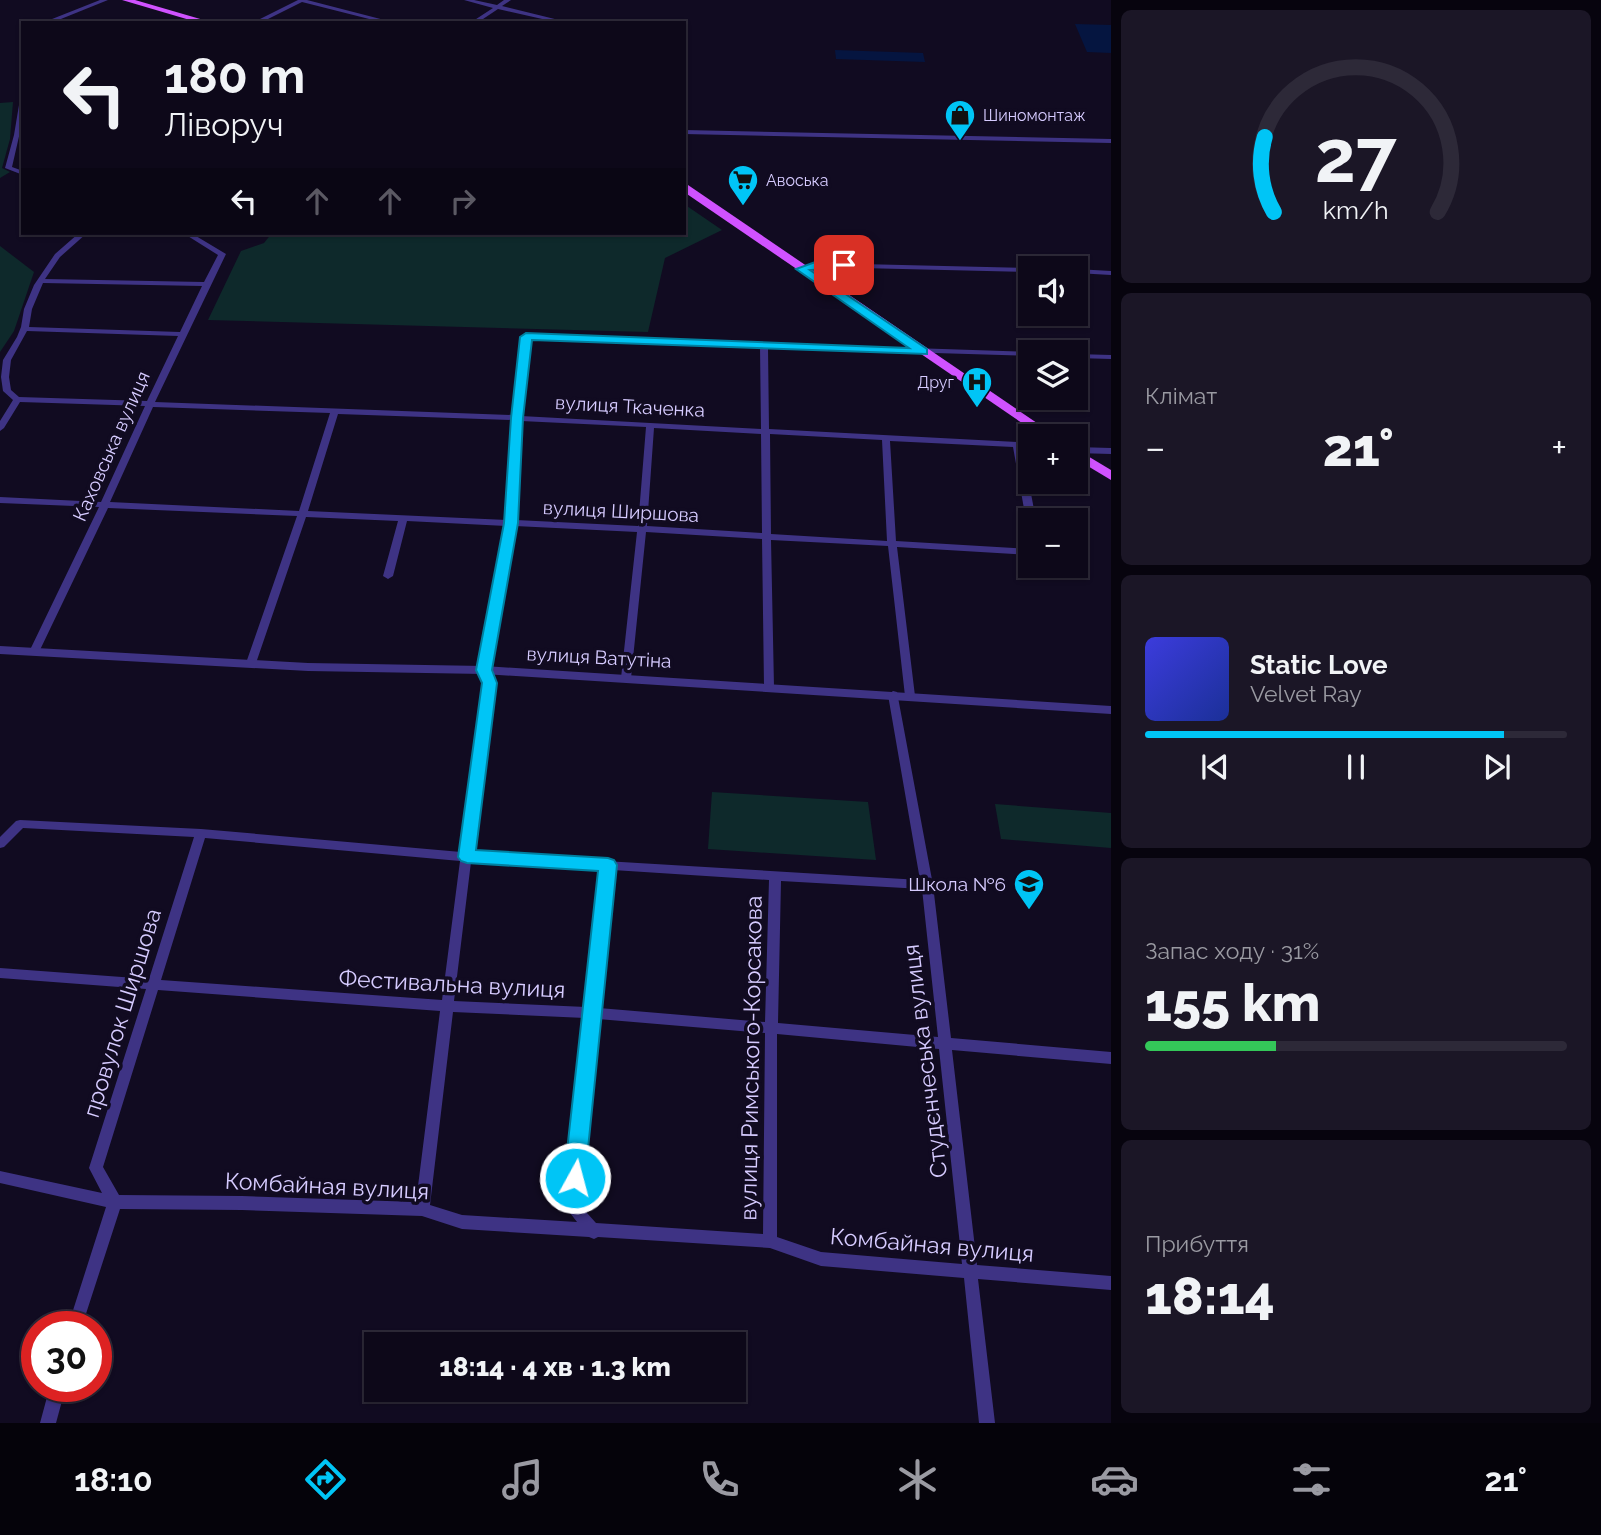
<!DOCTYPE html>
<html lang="uk">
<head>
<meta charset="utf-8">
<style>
  body { margin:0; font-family:Raleway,sans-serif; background:#1b1626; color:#f1f3f6; height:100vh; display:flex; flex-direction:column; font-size:26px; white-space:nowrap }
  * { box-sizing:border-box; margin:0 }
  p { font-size:23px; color:#9a9aa2 }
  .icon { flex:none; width:38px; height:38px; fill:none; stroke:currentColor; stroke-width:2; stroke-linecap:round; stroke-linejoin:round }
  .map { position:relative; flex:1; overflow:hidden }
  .details { display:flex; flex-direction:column; gap:10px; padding:10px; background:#07040e; width:490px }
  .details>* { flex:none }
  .guide { position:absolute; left:21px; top:21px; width:665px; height:214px; border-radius:0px; box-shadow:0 2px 5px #0004,0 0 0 2px #2d2938; background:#0d0819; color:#f1f3f6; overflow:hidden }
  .tools { position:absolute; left:1018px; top:256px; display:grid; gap:14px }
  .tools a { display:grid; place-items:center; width:70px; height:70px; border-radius:0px; background:#0d0819; box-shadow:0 2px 5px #0004,0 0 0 2px #2d2938; font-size:35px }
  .speed { position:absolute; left:21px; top:1311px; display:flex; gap:14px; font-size:35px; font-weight:700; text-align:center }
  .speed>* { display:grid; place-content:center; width:91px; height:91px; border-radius:50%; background:#0d0819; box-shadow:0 2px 5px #0004,0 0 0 2px #2d2938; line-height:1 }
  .speed .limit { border:10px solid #d22; background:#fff; color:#111 }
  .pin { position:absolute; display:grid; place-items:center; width:60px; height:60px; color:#fff; margin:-30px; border-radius:14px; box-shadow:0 4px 10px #0006 }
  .me { position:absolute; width:77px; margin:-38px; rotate:7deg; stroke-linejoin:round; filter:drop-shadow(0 0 5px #0008) }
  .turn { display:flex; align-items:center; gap:24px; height:147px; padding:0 28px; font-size:32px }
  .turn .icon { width:91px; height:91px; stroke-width:2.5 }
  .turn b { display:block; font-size:49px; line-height:60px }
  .lanes { display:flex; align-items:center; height:66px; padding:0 28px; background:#0003; justify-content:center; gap:35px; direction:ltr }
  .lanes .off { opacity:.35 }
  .big { font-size:52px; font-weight:800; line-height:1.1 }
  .details .widget { flex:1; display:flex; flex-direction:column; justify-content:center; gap:10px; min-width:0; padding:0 24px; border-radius:10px; background:#1b1626 }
  .details .dial { align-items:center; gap:0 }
  .dial svg { height:182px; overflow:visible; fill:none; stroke:#2d2938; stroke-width:7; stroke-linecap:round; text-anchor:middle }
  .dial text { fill:#f1f3f6; stroke:none }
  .song { display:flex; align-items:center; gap:21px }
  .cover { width:84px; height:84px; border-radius:10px; background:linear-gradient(135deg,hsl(240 70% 55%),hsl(230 70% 35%)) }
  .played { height:7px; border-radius:4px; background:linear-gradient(90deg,#00c5f6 85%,#2d2938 85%) }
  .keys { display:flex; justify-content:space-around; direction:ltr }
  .heat { display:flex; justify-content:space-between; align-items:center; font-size:38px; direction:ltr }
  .charge { height:10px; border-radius:5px; background:linear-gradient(90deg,#34c759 31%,#2d2938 0) }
  .trip { position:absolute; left:364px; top:1332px; width:382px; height:70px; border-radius:0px; background:#0d0819; box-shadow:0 2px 5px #0004,0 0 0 2px #2d2938; font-weight:800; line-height:70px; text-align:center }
  .menu { display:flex; height:112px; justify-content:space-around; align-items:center; background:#05030a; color:#9a9aa2 }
  .menu .icon { width:49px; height:49px }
  .menu .selected { color:#00c5f6 }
  .menu b { font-size:32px; color:#f1f3f6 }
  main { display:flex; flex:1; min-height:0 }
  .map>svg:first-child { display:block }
</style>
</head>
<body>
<main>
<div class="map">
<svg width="1111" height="1423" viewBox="0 0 1111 1423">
  <rect width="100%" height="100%" fill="#110b21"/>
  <g fill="#0e292b">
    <path d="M13,102L10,139L2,168L10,172L0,178V103Z"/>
    <path d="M684,204L722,230L665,258L648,332L208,320L241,251L264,243L272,233H684Z"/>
    <path d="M0,246L34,272L14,331L0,352Z"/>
    <path d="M712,792L868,802L876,860L708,849Z"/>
    <path d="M995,804L1111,813V848L1001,839Z"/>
  </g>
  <g fill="#051540">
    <path d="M1075,24L1111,25V53L1087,52Z"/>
    <path d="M835,50L923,53L925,62L836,59Z"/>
  </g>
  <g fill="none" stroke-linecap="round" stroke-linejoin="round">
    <g fill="#3e3384" fill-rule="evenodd">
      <path d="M100,0H108L51,23H42Z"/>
      <path d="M298,0H307L396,23H385L302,2L260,23H252Z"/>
      <path d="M464,0H474L497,5L504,0H511L502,6L571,23H560L498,9L477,23H470L493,8Z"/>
      <path d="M23,97V119L12,167L23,171V175L5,168L14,135L20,99Z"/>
      <path d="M684,130L1111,139V143L684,134Z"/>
      <path d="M79,233H87L60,257L45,279L204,282L218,255L183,233H191L226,254L155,402L513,415L522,337L526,335L1032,352L1031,356L768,348L769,429L1017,442L1031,438V444L1022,446L1036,520H1031V523L1026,520L1013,447L890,441L896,541L1031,549V555L897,547L915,696L914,699H906L905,696L888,546L771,540L774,687L769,691L764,687L762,539L646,532L631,678L626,682L621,678L637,532L515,526L489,670L495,683L472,853L920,880L888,695L893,691L897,692L933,885L951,1038L1111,1052V1064L952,1050L977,1265L1111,1276V1290L978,1279L995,1423H979L964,1278L821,1266L770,1248L598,1237L594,1239L589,1237L462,1229L422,1216L242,1210L120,1209L82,1326H68L106,1207L0,1183V1171L102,1193L89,1168L146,989L0,978V968L149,979L194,837L23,828L4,847L0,848V837L16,821L20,820L201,829L461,852L485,683L479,670L506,526L407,521L393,576L388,579L383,576L398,521L306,517L256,663L251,666L246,663L297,516L108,508L39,652L38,654H30L29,652L99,507L0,503V497L101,502L145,406L20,402L4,428L0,431V421L13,400L3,391L1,377L3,360L17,337L21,327L24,309L34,285L55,254ZM43,283L202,286L180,332L29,327L32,309ZM27,331L178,336L147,401L19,397L11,390L9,377L11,360ZM530,339L760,347L761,429L521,416ZM153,407L330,413L299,511L110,502ZM338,414L513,420L507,520L308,511ZM521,421L646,427L638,526L516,520ZM654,428L761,434L762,533L647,526ZM770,434L882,440L887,541L771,534ZM205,838L460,861L442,1000L161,980ZM471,862L602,870L586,1007L454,1001ZM613,870L769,880L765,1022L599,1008ZM781,881L922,889L938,1037L778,1023ZM158,990L440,1011L416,1202L242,1196L119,1195L103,1167ZM453,1012L585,1018L564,1205L577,1222L462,1215L430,1205ZM598,1019L765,1033L763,1234L596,1223L578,1203ZM777,1034L939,1049L962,1264L821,1252L777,1237Z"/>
      <path d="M818,263L1031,268V272L818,267L801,271L797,269Z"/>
      <path d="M1076,269L1111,271V275L1076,273Z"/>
      <path d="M1076,354L1111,355V359L1076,358Z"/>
      <path d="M1076,447L1111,448V454L1076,453Z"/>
      <path d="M50,1386H66L56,1423H40Z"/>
    </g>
    <path fill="#3e3384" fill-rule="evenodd" d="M0,646L308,663L484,666L1111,706V714L484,674L308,671L0,654Z"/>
    <g fill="#d052ff" fill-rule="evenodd">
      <path d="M122,0H135L214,23H200Z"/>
      <path d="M684,184L688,185L1056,436H1041L684,192Z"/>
      <path d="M1076,449L1111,470V480L1076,459Z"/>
    </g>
  </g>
  <path fill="#00c5f6" stroke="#0080a0" stroke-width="2" d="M818,261L848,263L850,265L844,268L810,270L927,349V354L532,340L523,418L518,523L492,670L497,683L476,850L608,858L614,860L617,865L585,1178L582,1185L575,1188L567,1185L564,1178L598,871L467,863L461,861L458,857L482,683L476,670L504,523L511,418L520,337L526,333L909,348L796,269Z"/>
  <defs>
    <g id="shop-pin" transform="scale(1.575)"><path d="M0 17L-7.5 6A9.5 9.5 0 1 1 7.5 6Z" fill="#00c5f6" stroke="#110b21"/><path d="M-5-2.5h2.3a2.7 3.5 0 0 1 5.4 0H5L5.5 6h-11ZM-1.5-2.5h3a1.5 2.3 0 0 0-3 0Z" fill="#111"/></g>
    <g id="supermarket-pin" transform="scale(1.575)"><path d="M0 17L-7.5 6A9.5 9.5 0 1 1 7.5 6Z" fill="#00c5f6" stroke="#110b21"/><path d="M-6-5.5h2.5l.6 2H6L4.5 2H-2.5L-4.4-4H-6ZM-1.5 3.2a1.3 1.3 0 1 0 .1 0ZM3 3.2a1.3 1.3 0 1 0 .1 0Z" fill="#111"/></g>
    <g id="hospital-pin" transform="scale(1.575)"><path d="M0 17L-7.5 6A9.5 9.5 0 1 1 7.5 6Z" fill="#00c5f6" stroke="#110b21"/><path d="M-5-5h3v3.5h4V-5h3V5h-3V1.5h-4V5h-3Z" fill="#111"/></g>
    <g id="school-pin" transform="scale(1.575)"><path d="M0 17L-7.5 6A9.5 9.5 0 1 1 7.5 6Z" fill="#00c5f6" stroke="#110b21"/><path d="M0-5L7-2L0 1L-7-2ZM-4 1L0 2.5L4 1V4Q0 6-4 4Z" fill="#111"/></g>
  </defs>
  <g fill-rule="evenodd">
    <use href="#shop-pin" x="960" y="115"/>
    <use href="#supermarket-pin" x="743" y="180"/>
    <use href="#hospital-pin" x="977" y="382"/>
    <use href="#school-pin" x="1029" y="884"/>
  </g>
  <g text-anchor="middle" stroke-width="7" stroke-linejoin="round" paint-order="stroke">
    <g font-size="16" fill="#d6cbff" stroke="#110b21" text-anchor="start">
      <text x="983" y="121">Шиномонтаж</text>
      <text x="766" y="186">Авоська</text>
      <text x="954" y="388" text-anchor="end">Друг</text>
    </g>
    <g font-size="19" fill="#d6cbff" stroke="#110b21">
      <text transform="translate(630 406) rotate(3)" y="7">вулиця Ткаченка</text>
      <text transform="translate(111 446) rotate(-66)" y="7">Каховська вулиця</text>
      <text transform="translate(621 511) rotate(3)" y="7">вулиця Ширшова</text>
      <text transform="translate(599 657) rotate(3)" y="7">вулиця Ватутіна</text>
    </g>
    <g font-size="19" fill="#d6cbff" stroke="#110b21" text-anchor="end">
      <text x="1006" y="891">Школа №6</text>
    </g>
    <g font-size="23" fill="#d6cbff" stroke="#110b21">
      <text transform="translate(452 984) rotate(3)" y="8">Фестивальна вулиця</text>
      <text transform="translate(122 1013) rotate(-73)" y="8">провулок Ширшова</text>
      <text transform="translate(751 1058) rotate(-89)" y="8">вулиця Римського-Корсакова</text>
      <text transform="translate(925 1061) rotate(-97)" y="8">Студєнчеська вулиця</text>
      <text transform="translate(327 1186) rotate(3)" y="8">Комбайная вулиця</text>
      <text transform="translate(932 1245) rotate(5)" y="8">Комбайная вулиця</text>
    </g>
  </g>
</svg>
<div class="tools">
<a><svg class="icon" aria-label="sound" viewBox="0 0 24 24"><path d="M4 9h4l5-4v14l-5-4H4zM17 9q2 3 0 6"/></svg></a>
<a><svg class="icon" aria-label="layers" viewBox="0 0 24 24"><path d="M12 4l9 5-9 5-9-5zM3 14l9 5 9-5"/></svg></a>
<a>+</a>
<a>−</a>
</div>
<div class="speed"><div class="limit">30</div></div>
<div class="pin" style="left:844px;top:265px;background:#d93025"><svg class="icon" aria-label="arrive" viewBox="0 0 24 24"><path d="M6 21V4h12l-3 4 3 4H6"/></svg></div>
<svg class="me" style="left:575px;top:1178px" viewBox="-20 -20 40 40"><circle r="17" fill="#00c5f6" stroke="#fff" stroke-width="3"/><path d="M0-11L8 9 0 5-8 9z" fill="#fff"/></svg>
<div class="trip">18:14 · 4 хв · 1.3 km</div>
<div class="guide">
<div class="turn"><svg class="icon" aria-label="left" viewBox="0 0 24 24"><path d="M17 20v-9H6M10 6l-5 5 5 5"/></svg><div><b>180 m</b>Ліворуч</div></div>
<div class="lanes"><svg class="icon" aria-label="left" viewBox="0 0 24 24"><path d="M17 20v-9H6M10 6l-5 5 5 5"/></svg><svg class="icon off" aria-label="ahead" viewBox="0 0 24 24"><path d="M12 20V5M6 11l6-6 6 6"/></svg><svg class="icon off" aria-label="ahead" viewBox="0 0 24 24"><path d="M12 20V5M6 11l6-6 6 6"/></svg><svg class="icon off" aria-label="right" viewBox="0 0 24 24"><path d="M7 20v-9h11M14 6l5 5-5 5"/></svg></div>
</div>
</div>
<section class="details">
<div class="widget dial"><svg viewBox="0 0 100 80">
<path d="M14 69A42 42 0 1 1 86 69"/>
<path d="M14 69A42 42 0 0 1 10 36" stroke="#00c5f6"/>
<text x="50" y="56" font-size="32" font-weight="700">27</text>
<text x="50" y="72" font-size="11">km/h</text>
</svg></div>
<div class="widget"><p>Клімат</p>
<div class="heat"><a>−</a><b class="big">21°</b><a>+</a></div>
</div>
<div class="widget">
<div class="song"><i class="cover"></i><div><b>Static Love</b><p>Velvet Ray</p></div></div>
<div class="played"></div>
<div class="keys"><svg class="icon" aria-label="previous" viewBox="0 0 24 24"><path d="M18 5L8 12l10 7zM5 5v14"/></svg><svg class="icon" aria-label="pause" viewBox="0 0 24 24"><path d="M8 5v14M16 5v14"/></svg><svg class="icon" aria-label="next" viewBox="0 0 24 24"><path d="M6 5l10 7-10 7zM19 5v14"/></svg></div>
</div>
<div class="widget"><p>Запас ходу · 31%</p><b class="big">155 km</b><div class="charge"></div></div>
<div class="widget"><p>Прибуття</p><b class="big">18:14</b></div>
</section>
</main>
<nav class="menu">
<b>18:10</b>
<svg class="icon selected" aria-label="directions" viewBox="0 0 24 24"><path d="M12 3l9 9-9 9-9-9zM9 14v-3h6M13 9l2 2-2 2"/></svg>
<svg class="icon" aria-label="music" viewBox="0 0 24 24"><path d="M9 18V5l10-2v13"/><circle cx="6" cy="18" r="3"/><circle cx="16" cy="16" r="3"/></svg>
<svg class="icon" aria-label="phone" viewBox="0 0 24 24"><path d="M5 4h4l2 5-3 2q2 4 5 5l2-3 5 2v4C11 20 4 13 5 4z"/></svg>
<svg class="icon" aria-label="climate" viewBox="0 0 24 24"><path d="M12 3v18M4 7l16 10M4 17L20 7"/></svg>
<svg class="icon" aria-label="car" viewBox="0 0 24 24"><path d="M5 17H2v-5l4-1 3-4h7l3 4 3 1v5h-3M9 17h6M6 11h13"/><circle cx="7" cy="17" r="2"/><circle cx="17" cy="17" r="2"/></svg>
<svg class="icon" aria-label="filters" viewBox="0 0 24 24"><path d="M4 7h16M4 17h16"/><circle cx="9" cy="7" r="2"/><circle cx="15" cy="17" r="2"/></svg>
<b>21°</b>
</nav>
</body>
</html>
